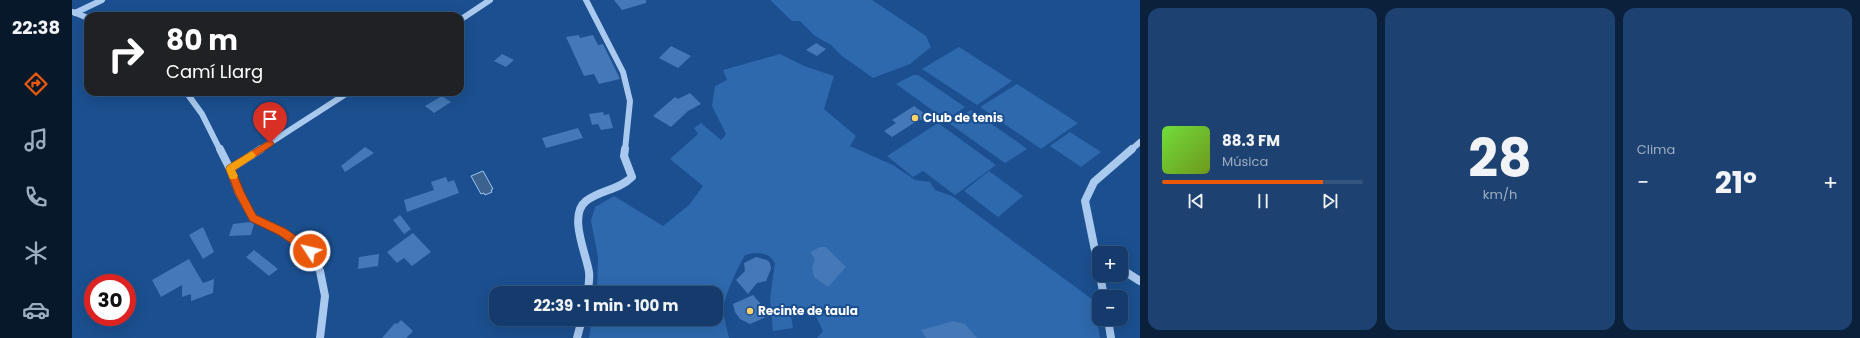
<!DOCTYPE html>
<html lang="es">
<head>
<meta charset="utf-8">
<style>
  body { margin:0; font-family:Poppins,sans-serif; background:#1d4271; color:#f1f3f6; height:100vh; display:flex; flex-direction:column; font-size:15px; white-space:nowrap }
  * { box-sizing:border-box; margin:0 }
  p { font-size:13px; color:#9dadc1 }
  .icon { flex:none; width:22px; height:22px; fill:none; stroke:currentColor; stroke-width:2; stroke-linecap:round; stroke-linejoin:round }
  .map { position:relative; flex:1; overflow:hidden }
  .sheet { display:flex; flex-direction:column; gap:8px; padding:8px; background:#0b203b; width:720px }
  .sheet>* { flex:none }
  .guide { position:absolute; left:12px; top:12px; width:380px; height:84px; border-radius:12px; box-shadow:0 4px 16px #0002,0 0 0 1px #33557e; background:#202124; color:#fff; overflow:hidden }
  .buttons { position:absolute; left:1020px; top:246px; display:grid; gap:8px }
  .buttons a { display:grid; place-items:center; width:36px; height:36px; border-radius:8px; background:#143b6b; box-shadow:0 4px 16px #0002,0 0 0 1px #33557e; font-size:20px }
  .speed { position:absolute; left:12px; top:274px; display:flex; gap:8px; font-size:20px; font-weight:700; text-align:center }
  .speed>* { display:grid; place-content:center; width:52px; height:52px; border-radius:50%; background:#143b6b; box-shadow:0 4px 16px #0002,0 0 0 1px #33557e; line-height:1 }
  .speed .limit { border:6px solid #d22; background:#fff; color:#111 }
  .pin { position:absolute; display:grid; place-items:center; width:34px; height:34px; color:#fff; margin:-41px -17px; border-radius:50% 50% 50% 0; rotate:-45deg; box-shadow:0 0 4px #0007 }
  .pin .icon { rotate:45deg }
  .me { position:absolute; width:44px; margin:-22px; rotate:305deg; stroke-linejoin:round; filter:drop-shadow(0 0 3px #0008) }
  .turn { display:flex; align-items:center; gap:14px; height:84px; padding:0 16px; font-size:18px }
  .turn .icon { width:52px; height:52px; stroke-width:2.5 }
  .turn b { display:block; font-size:28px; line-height:34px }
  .big { font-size:30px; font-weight:700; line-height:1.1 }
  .sheet .tile { flex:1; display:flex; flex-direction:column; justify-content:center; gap:6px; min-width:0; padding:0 14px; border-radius:12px; background:#1d4271 }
  .sheet .dial { align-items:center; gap:0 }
  .dial b { font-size:52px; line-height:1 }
  .song { display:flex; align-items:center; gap:12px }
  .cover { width:48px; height:48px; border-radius:6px; background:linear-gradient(135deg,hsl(100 70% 55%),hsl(80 70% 35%)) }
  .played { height:4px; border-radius:2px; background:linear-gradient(90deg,#ea580c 80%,#33557e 80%) }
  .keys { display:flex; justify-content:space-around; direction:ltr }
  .heat { display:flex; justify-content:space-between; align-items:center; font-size:22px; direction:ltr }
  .sheet .tiles { flex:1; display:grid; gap:8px; grid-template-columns:repeat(3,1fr) }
  .trip { position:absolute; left:417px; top:286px; width:234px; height:40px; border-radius:12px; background:#143b6b; box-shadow:0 4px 16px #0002,0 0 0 1px #33557e; font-weight:700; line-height:40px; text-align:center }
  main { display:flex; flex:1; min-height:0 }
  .tabs { display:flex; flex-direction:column; width:72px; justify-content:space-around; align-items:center; background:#08182b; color:#9dadc1 }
  .tabs .icon { width:28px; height:28px }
  .tabs .active { color:#ea580c }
  .tabs b { font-size:18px; color:#f1f3f6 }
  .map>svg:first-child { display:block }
</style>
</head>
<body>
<main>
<nav class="tabs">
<b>22:38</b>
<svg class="icon active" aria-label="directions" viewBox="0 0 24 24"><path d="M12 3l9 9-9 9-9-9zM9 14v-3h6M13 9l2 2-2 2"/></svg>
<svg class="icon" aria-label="music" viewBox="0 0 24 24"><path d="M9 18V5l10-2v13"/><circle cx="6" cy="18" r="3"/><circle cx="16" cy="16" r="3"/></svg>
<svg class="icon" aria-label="phone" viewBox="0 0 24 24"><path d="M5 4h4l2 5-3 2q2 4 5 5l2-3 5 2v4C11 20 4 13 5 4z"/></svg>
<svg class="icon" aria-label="climate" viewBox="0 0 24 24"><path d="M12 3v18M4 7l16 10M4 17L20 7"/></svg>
<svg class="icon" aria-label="car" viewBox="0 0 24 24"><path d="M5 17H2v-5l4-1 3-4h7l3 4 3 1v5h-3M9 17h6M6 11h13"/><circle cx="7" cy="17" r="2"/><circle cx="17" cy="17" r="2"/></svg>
</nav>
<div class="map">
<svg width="1068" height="338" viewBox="0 0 1068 338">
  <rect width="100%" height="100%" fill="#1b4f8f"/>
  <g fill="#2e69ad">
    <path d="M698,0H800L854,36L859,47L838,64L801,78L770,56L759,45L743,36L728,21H720Z"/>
    <path d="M887,47L940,81L905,105L850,69Z"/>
    <path d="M708,54L732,66L762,76L752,109L784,136L778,146L821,165L843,180L858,182L863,190L880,196L1021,300L1028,338H745L751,331L741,310L719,317L721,328L701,331L698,298L703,263C696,251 685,252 673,255C665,269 656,288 652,304C650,314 655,328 657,338H517L520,319H644V293H525L526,257L519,221L523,207L542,196L591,226L617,205L631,186L598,159L626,134L622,128L629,123L649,140L654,134L640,106L643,86L655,80L651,70Z"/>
    <path d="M841,75H846L893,107L874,120L824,84Z"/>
    <path d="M945,84L1006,123L969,149L908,107Z"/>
    <path d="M899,110L947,143L955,149L933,163L878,124Z"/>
    <path d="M866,123L924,165L883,195L851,171L841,177L815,156Z"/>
    <path d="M998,132L1029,152L1009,167L978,146Z"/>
    <path d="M917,171L951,196L926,217L892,191Z"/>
  </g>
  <path fill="#3c6290" stroke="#9cc4f0" d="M411,171L421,189L419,190L420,192L413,195L412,193L409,194L399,176Z"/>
  <g fill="#4478b7">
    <path d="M542,0H574V3L550,10Z"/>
    <path d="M507,35L508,38L521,35L526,45L531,44L548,79L527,84L522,74L512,76L494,37Z"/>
    <path d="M744,43L754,49L745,56L734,50Z"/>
    <path d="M599,46L619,56L606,68L587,58Z"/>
    <path d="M430,54L442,60L434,67L422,61Z"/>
    <path d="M618,93L629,104L616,111L599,127L581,116L603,97L606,99Z"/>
    <path d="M370,96L379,102L362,113L353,106Z"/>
    <path d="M842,106L853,114L858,112L866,117L855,124L848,119L820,137L812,131L824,123L820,120Z"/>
    <path d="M531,112L532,115L537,114L541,128L529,130L526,124L520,125L517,114Z"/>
    <path d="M506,128L511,138L474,148L470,138Z"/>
    <path d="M293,147L302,153L273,172L269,166Z"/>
    <path d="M374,177L376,182L382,180L387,193L335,212L332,200L362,190L359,182Z"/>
    <path d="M328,215L339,229L332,234L321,220Z"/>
    <path d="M178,222L182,224L179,235L157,236L161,224Z"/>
    <path d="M131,227L142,252L131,259L117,235Z"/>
    <path d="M341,233L359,252L340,266L332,258L325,263L315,252Z"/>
    <path d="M748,247H754L774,267L756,287L742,277L740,268L743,259L738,252Z"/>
    <path d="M182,250L206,269L197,276L174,257Z"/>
    <path d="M307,254L306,266L286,269L287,257Z"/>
    <path d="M684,257L695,260L698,263L699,269L694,281L685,283L676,294L664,280L673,271L672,263Z"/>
    <path d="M117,259L131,283L142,279L141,293L119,301V294L110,297V285L89,297L80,280Z"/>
    <path d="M681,295L694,310V317L678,324L668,319L663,312L661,304Z"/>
    <path d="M329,320L341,331L334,338H310L323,323L325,324Z"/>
    <path d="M881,321L893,324L905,338H854L849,330Z"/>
  </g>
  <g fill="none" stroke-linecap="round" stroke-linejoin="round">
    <g stroke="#a9c9ee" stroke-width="6">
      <path d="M514,0L551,72L558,101L553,150"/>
      <path d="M1,12L16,18"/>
      <path d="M3,13L30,0"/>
      <path d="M388,20L418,0"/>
      <path d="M114,92L130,114L148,150"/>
      <path d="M187,150L277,92"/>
      <path d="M1059,150L1068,142"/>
    </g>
    <g stroke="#a9c9ee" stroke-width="8">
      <path d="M148,149L158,169L167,193L181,218L211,232L238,251L248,271L253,296L248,338"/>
      <path d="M158,169L189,149"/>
      <path d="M1049,269L1068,281"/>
      <path d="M1027,270L1013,201L1022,182L1060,149"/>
      <path d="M1028,275L1032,297"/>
      <path d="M516,293C516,286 518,279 517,272C514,253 496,215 514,201C528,190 547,190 560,177L552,156L553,149"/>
      <path d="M1036,319L1039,338"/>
      <path d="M505,338L510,319"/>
    </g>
  </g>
  <path fill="#ea580c" stroke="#983908" d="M198,140L202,143L201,145L163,170L172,192L184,215L214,229L241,248L243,251L241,254H234L207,235L178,221L163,193L154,169L155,166Z"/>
  <path fill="#f59e0b" d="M180,151L184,155L183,157L163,170L166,176L164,179H158L154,169L155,166Z"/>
  <g fill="#ffd166" stroke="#1b4f8f" stroke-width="1.5">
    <circle cx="843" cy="118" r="4"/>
    <circle cx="678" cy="311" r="4"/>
  </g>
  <g text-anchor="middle" stroke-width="4" stroke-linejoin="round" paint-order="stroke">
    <g font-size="12" font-weight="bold" fill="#fff" stroke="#1b4f8f" text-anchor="start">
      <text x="851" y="122">Club de tenis</text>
      <text x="686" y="315">Recinte de taula</text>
    </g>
  </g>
</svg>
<div class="buttons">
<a>+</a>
<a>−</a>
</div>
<div class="speed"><div class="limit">30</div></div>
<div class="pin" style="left:198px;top:143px;background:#d93025"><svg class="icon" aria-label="arrive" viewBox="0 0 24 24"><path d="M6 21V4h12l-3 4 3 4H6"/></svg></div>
<svg class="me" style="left:238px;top:251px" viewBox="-20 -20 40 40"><circle r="17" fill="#ea580c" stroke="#fff" stroke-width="3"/><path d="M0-11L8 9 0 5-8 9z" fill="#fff"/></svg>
<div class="trip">22:39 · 1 min · 100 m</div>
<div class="guide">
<div class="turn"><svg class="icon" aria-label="right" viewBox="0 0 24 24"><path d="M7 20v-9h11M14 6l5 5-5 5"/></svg><div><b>80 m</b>Camí Llarg</div></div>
</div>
</div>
<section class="sheet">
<div class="tiles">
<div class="tile">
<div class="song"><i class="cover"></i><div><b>88.3 FM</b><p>Música</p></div></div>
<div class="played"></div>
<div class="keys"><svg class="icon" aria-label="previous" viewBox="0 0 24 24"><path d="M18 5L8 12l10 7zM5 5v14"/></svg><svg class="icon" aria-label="pause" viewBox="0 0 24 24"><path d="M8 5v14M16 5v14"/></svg><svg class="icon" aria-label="next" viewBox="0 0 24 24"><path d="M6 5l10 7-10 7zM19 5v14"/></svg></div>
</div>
<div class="tile dial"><b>28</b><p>km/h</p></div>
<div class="tile"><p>Clima</p>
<div class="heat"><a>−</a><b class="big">21°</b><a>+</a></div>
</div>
</div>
</section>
</main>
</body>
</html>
